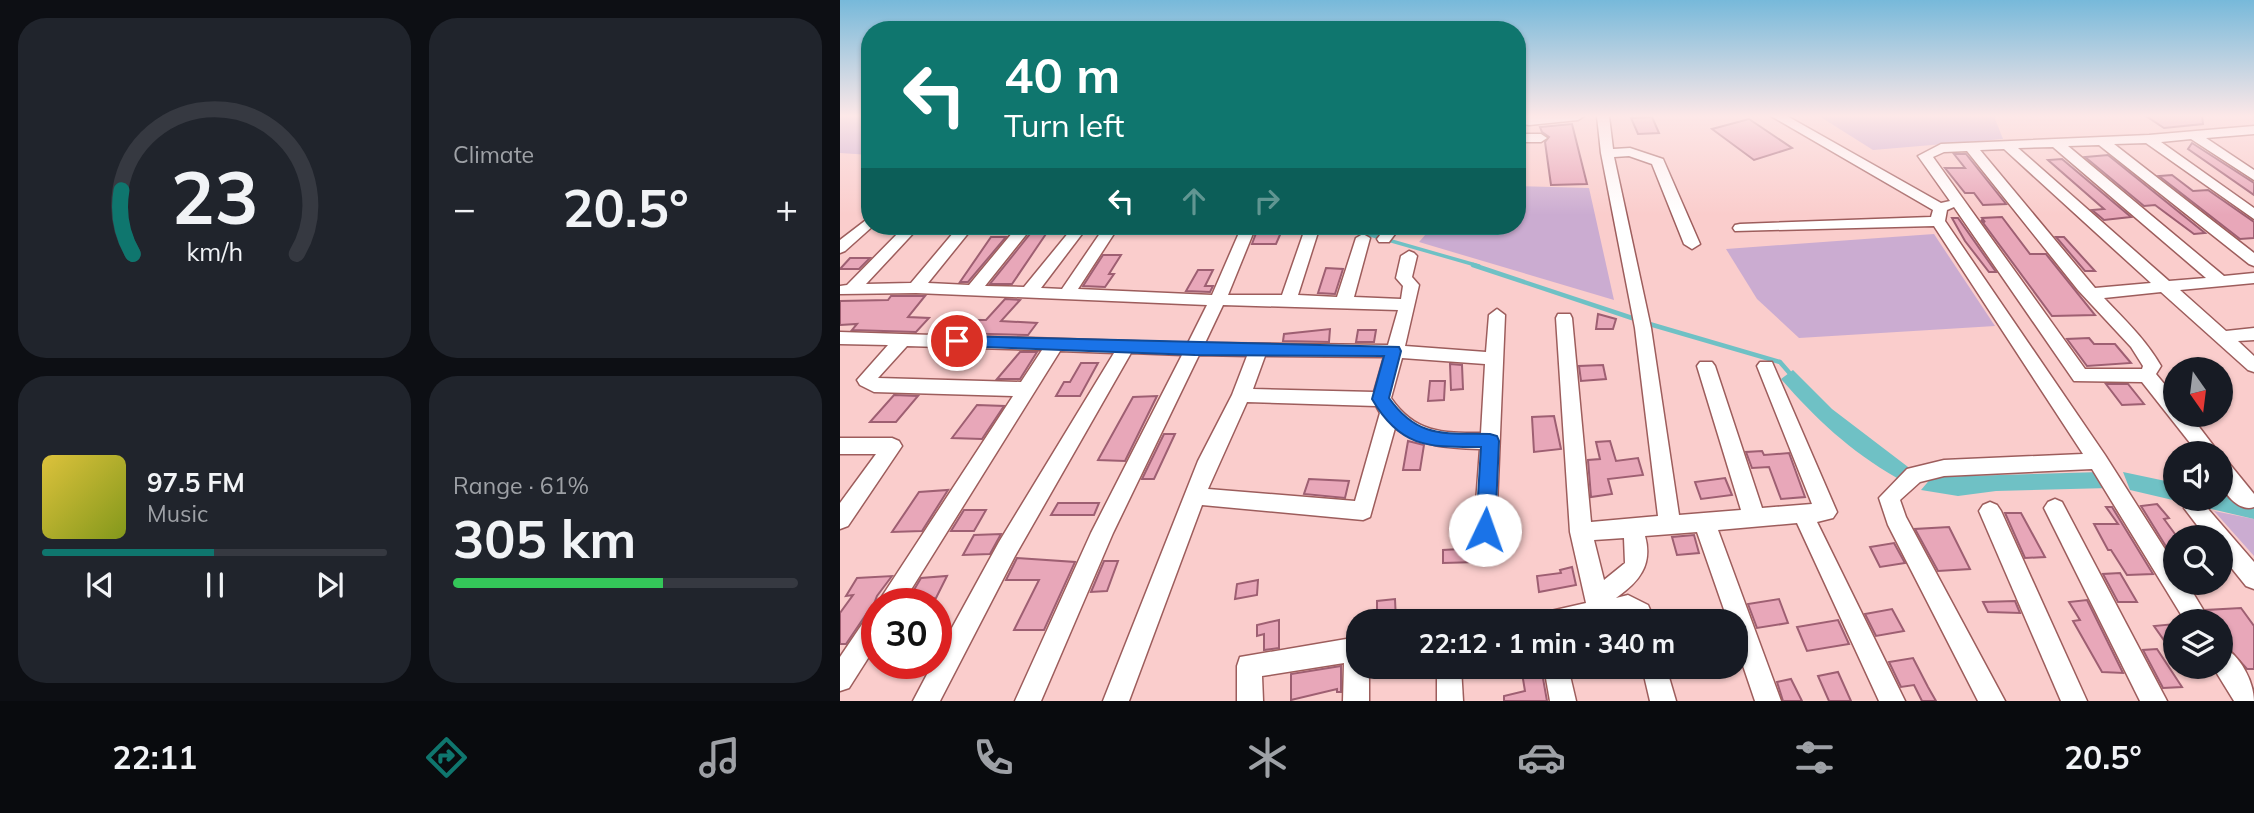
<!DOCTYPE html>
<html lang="en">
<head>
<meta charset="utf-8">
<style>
  body { margin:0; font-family:Mulish,sans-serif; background:#20242c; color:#f1f3f6; height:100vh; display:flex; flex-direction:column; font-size:26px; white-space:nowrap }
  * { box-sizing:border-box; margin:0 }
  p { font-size:23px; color:#9ea1a6 }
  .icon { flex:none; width:38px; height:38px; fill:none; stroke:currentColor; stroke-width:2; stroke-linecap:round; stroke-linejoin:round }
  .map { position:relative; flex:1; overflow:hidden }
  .sheet { display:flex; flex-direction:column; gap:18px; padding:18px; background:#0d0f14; width:840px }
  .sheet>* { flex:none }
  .top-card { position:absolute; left:21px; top:21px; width:665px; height:214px; border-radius:28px; box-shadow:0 2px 5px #0004; background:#0f766e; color:#fff; overflow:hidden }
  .needle { width:46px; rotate:166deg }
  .fabs { position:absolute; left:1323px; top:357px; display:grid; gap:14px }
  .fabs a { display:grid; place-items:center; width:70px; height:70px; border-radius:50%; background:#171b24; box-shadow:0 2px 5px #0004; font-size:35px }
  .speed { position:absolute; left:21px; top:588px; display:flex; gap:14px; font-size:35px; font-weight:700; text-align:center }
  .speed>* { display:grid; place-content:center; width:91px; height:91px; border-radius:50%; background:#171b24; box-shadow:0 2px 5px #0004; line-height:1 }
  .speed .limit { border:10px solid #d22; background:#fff; color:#111 }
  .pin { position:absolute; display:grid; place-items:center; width:60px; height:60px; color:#fff; margin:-30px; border:4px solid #fff; border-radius:50%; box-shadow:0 2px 7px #0007 }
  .me { position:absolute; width:77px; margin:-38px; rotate:3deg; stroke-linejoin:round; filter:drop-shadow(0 0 5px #0008) }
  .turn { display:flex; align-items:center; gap:24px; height:147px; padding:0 28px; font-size:32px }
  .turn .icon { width:91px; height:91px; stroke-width:2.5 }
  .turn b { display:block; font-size:49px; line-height:60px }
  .lanes { display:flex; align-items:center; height:66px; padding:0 28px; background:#0003; justify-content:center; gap:35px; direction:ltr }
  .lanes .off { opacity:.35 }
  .big { font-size:52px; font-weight:700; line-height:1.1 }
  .sheet .widget { flex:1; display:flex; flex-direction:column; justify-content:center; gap:10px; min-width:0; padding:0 24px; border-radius:28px; background:#20242c }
  .sheet .dial { align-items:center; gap:0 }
  .dial svg { height:182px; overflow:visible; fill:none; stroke:#363941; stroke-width:7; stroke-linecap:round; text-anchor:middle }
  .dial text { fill:#f1f3f6; stroke:none }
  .song { display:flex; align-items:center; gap:21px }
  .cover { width:84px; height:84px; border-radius:10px; background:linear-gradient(135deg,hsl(50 70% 55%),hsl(70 70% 35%)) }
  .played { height:7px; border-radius:4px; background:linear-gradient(90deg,#0f766e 50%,#363941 50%) }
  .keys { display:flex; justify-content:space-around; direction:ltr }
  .heat { display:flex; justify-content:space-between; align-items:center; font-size:38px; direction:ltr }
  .charge { height:10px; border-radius:5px; background:linear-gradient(90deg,#34c759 61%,#363941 0) }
  .sheet .tiles { flex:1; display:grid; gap:18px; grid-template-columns:repeat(2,1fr) }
  .trip { position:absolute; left:506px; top:609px; width:402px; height:70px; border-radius:28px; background:#171b24; box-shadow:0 2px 5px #0004; font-weight:700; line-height:70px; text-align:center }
  .dock { display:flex; height:112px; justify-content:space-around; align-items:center; background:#090b0e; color:#9ea1a6 }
  .dock .icon { width:49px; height:49px }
  .dock .selected { color:#0f766e }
  .dock b { font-size:32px; color:#f1f3f6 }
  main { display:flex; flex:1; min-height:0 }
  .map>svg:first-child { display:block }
</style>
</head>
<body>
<main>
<section class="sheet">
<div class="tiles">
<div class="widget dial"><svg viewBox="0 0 100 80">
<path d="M14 69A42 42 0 1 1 86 69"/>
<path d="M14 69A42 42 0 0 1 9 41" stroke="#0f766e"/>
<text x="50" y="56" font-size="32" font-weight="700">23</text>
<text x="50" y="72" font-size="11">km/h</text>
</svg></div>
<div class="widget"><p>Climate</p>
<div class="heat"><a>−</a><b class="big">20.5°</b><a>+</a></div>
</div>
<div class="widget">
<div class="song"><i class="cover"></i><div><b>97.5 FM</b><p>Music</p></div></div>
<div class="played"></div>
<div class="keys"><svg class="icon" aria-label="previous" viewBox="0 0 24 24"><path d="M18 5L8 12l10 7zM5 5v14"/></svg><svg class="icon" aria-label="pause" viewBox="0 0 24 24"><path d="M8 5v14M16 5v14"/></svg><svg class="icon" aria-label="next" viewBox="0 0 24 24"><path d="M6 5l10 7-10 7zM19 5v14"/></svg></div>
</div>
<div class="widget"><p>Range · 61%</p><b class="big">305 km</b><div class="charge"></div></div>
</div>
</section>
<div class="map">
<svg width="1414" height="701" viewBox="0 0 1414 701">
  <rect width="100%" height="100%" fill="#facdcc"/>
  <g fill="#cbacd1">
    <path d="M0,116H30V155L0,153Z"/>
    <path d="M979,116H1154L1163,139L1033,150Z"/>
    <path d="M677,186L749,188L774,300L579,242L593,226H677Z"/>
    <path d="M1094,234L1155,326L959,338L917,299L886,249Z"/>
    <path d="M1374,511L1414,519V556Z"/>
  </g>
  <g fill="#6fc1c5">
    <path d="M953,370L992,409L1072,470L1057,478C1009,450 977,420 941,379Z"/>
    <path d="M1261,472L1269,488L1156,491L1118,496L1081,490L1092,477Z"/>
    <path d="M1283,472L1335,483V499H1381V495L1399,499H1414V519L1290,490Z"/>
  </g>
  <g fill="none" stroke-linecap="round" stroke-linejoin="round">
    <path stroke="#6fc1c5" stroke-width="3.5" d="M499,226L639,266"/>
    <g stroke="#6fc1c5" stroke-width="4.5">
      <path d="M633,265L798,320"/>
      <path d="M806,323L940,362L953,377"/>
    </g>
  </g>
  <g fill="#e8a7b9" stroke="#9e5f72" stroke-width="2">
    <path d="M1306,116H1362L1363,124L1324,128Z"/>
    <path d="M812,117L819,133L798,134L791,118Z"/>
    <path d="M909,119L952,148L914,160L872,129Z"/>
    <path d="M732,124L747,184L711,185L705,142L709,137L702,132L700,127Z"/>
    <path d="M1352,143L1414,183V195L1348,149Z"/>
    <path d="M1114,154H1126L1166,204L1143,205L1134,193H1125L1105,168H1125Z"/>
    <path d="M1268,155L1365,233L1354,234L1315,205L1304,206L1245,157Z"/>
    <path d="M1222,159L1291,217L1264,220L1252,210L1264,209L1208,160Z"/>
    <path d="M1332,175L1353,191L1368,190L1414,222V238L1400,239L1319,176Z"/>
    <path d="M1162,217L1190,254H1206L1255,315L1212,316L1141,220L1145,222L1142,218Z"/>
    <path d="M1112,218H1118L1156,272H1149L1125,241Z"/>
    <path d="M210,228L172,284H150L194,229Z"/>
    <path d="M418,228H443L436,244H412Z"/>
    <path d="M151,237H166L128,282H120Z"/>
    <path d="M1216,237H1224L1255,271H1245Z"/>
    <path d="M263,255H281L269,274H274L265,287L243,286Z"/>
    <path d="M10,258H30L19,269H0Z"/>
    <path d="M486,268L503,269L495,294L478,293Z"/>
    <path d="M358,270H373L365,286H373L370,292L346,291Z"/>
    <path d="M51,296H85L68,317L89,318L76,332L12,330L17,324L0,325V301L48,300Z"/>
    <path d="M165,299L180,300L161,321L197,323L188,335L113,333L123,320H146Z"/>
    <path d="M758,314L776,319L773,329H756Z"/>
    <path d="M490,329L489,342L443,341L444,334Z"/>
    <path d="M518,330H536L534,342H516Z"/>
    <path d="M1249,338L1254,344H1275L1291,363L1247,366L1227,339Z"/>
    <path d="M180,352H197L180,379H157Z"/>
    <path d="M241,363H258L240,396H216L224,382H230Z"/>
    <path d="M610,364L622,365L623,389L611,390Z"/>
    <path d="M763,365L766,379L741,381L739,366Z"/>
    <path d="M590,381H605L604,400L588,401Z"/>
    <path d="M1266,384H1288L1304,404L1282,405Z"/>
    <path d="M54,395L78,396L56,422H30Z"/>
    <path d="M317,396L285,461L258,460L293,397Z"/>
    <path d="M137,405L164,406L142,439L112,438Z"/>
    <path d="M714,416L721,449L694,452L692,417Z"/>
    <path d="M324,434H335L314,479H302Z"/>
    <path d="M568,441L584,445L580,470H563Z"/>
    <path d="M770,441L776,461L798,458L803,475L768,479L772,494L751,497L748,460L760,459L756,442Z"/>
    <path d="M922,451L924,455L949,453L965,497L941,499L929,467L912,468L906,452Z"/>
    <path d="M885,478L892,495L861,499L855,482Z"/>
    <path d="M469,479L509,481L505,498L464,494Z"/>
    <path d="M108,490L82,531L52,532L79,492Z"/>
    <path d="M218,503H259L254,515H211Z"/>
    <path d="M1317,504L1329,518L1324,519L1335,534V561L1301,506Z"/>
    <path d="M1266,507H1272L1313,574L1287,575L1271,550H1268L1254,524H1278Z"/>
    <path d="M124,510H146L134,531H111Z"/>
    <path d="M1165,513H1181L1205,557L1185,558Z"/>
    <path d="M1109,527L1130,569L1098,571L1075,529Z"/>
    <path d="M161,534L150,554L123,555L134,535Z"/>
    <path d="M854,535L859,553L837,555L832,537Z"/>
    <path d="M1054,543L1065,563L1040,567L1030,547Z"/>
    <path d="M638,548V562L603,563V550Z"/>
    <path d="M177,558L235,562L204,630H174L199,580H166Z"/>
    <path d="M264,561H278L267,591L251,592Z"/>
    <path d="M732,567L736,585L699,592L697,576L721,573L720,570Z"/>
    <path d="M1280,573L1297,602H1278L1263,574Z"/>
    <path d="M52,576L37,596L34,604L37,609L27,613L6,644H0V613L13,595L6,596L17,578Z"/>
    <path d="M107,576L96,598L68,600L81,578Z"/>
    <path d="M418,580L417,595L395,599L397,584Z"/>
    <path d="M555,599L556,621H537V601Z"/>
    <path d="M939,599L948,623L917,628L908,604Z"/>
    <path d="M1247,600L1249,604L1283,673L1262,672L1233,621L1240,620L1229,602Z"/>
    <path d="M1175,601L1180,613L1148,612L1143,602Z"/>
    <path d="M1401,608L1414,626V669H1407L1387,647L1381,636V621H1373L1366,610Z"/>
    <path d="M1052,609L1064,631L1036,636L1025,614Z"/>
    <path d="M439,620V648L424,650V634L417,636V625Z"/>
    <path d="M998,620L1009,644L967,651L957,627Z"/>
    <path d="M1335,624V656L1314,626Z"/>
    <path d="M1317,649L1342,687L1323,688L1303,650Z"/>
    <path d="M1073,658L1088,687L1096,701H1082L1074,685L1061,687L1049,662Z"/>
    <path d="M501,666V692H497V689L451,700V674Z"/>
    <path d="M681,667H701L707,701H664V696L685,691Z"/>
    <path d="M998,672L1011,701H989L978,676Z"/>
    <path d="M951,679L962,701H943L937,682Z"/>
  </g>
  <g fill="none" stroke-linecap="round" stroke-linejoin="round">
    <g stroke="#9d5d5c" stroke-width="3">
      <g id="minor">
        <path d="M677,116H744L738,120L689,125L677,123Z"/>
        <path d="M757,116H769L773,149L790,148L823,159L860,244L852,249L844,244L812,164L789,156L774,157L811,328L839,515L901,510L857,366L860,362H872L875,366L922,508L972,504L917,366L920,362H932L997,512L993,518L977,522L1065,701H1039L957,523L878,530L941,701H915L896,645V621H888L857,532L805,536C813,565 799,582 776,598L788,595L808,605L815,621H791L786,617L767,621H698L702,613L746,603L730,532L716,318L718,314H730L732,318L751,522L818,516L795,328L761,153ZM784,538L785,563L764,580L754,540Z"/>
        <path d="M931,116H947L1101,203L1110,201L1078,156L1101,144L1309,135L1414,126V134L1366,138L1414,170V180L1351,139L1321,142L1414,208V219L1306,143L1274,144L1414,253V266L1409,264L1259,145L1228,146L1384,276L1414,273V283L1340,290L1386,331L1414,328V340L1398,341L1414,356V372L1408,370L1321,292L1264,298C1285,320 1306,340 1321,366L1316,374L1335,397V415H1350L1379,453H1358L1302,382L1234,381L1114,207L1107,210L1105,221L1265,455L1335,565V583H1347L1370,621H1345L1252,469L1104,476L1080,482L1060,500L1066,517L1165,701H1138L1048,525L1039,498L1067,469L1104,460L1243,454L1094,226L895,231L893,228L895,225L900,224L1091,217L1093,210ZM1213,147L1366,278L1329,281L1178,148ZM1164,149L1311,283L1255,288L1140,150ZM1127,151L1238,290L1291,347L1303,366L1302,369H1245L1093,157L1104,152Z"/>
        <path d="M677,134H701L707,138L701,142H677Z"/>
        <path d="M30,217V226H33L5,251L0,253V240Z"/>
        <path d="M65,226H80L26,284L71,283L119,226H134L88,283L129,285L178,226H193L145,286L184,287L234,226H248L201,288L222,289L265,226H279L238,289L372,295L402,226H416L388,295H442L466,226H480L458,295L497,297L516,238L523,234L530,238L514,297L561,299L563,286L556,278L561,256L569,251L574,253L577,256L572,277L579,285L565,346L646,352L649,315L657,309L665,315L656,530L653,537L645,539L637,537L634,530L640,449C608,448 582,447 555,428L530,517L523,520L362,505L289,701H263L358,461L392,395L407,356L359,355L273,533L201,701H175L251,533L342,355L291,353L175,556L100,701H73L93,663H96V657L159,542L274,353L220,351L62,604H37L173,396L34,392L20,385L17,380L48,345L0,344V332L348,343L367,305L76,293L0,294V286L7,285ZM383,305L558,310L548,345L365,343ZM67,346L202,350L181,382L38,378ZM425,356L544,357L534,392L413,389ZM562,358L645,364L641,433C602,433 575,433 551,398ZM407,402L536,406L540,413L515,501L368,489Z"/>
        <path d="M547,226H561L549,242H539L537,239Z"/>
        <path d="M0,438H52L59,441L62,446L8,526L0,529V503L36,454H0Z"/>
        <path d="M1381,460L1388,462L1414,494V507C1401,512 1385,496 1381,483C1379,477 1381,466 1381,460Z"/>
        <path d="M1215,499L1222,502L1327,701H1300L1204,508L1208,502Z"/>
        <path d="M1355,499L1362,502L1414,562V589L1406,586L1381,555V537H1366L1344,508L1348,502Z"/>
        <path d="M1150,502L1157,505L1161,511L1247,701H1221L1139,511L1143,505Z"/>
        <path d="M37,611V644L9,688L0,691V657L29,614Z"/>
        <path d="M518,637V667H529V701H503L504,663L422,676L423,701H397V666L400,657Z"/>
        <path d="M1381,646C1400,654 1414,682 1414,701H1394L1373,667H1381Z"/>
        <path d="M597,667H621L623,701H597Z"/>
        <path d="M704,667H728L736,701H710Z"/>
        <path d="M802,667H826L836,701H810Z"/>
      </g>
    </g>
    <use href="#minor" fill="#fff" fill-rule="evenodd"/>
  </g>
  <linearGradient id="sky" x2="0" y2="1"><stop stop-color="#77b9da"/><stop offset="0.54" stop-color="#fde8e8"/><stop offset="1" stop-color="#fde8e8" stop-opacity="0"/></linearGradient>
  <rect width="1414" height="215" fill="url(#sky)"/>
  <path fill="#1a73e8" stroke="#114b97" stroke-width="2" d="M117,336L559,347L561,351L549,398C578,439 605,433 650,434L657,436L659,441L655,530L652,536L645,539L638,536L636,530L641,447C590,447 561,449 532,399L544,356L355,355L117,346L110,341Z"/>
</svg>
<div class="fabs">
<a><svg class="needle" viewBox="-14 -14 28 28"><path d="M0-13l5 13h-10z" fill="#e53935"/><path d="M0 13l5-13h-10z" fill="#9ea1a6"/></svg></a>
<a><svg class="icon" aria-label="sound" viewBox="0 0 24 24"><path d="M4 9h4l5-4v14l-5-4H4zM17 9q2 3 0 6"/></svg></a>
<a><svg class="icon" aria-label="search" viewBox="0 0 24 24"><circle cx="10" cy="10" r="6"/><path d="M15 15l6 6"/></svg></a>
<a><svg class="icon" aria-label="layers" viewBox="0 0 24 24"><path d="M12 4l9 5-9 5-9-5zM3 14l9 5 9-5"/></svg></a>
</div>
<div class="speed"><div class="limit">30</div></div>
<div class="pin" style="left:117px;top:341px;background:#d93025"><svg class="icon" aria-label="arrive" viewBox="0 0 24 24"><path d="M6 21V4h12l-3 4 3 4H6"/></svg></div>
<svg class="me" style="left:645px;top:530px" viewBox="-20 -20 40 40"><circle r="19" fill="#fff"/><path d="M0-13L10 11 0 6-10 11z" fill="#1a73e8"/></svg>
<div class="trip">22:12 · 1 min · 340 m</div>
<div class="top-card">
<div class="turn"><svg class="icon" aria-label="left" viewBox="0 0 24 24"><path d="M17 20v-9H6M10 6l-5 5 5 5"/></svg><div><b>40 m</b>Turn left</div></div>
<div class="lanes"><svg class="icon" aria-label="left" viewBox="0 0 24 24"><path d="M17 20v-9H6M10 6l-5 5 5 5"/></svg><svg class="icon off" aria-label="ahead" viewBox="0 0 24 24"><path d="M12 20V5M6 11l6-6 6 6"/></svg><svg class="icon off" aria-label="right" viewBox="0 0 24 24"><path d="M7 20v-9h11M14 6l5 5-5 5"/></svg></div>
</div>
</div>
</main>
<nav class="dock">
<b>22:11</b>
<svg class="icon selected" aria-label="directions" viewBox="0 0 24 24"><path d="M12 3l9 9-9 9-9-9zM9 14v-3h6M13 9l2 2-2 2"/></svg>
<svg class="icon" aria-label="music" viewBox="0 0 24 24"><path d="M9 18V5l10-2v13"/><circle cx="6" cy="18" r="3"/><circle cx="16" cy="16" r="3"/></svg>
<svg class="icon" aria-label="phone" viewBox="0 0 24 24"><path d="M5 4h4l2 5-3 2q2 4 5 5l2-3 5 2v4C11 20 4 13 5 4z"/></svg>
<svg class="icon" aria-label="climate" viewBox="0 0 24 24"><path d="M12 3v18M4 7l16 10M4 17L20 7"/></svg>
<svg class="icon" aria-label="car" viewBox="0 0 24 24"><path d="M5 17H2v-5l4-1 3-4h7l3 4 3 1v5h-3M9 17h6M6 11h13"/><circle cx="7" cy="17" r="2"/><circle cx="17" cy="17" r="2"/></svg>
<svg class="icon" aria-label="filters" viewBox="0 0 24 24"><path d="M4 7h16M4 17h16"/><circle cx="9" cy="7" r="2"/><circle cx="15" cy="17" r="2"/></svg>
<b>20.5°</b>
</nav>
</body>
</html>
